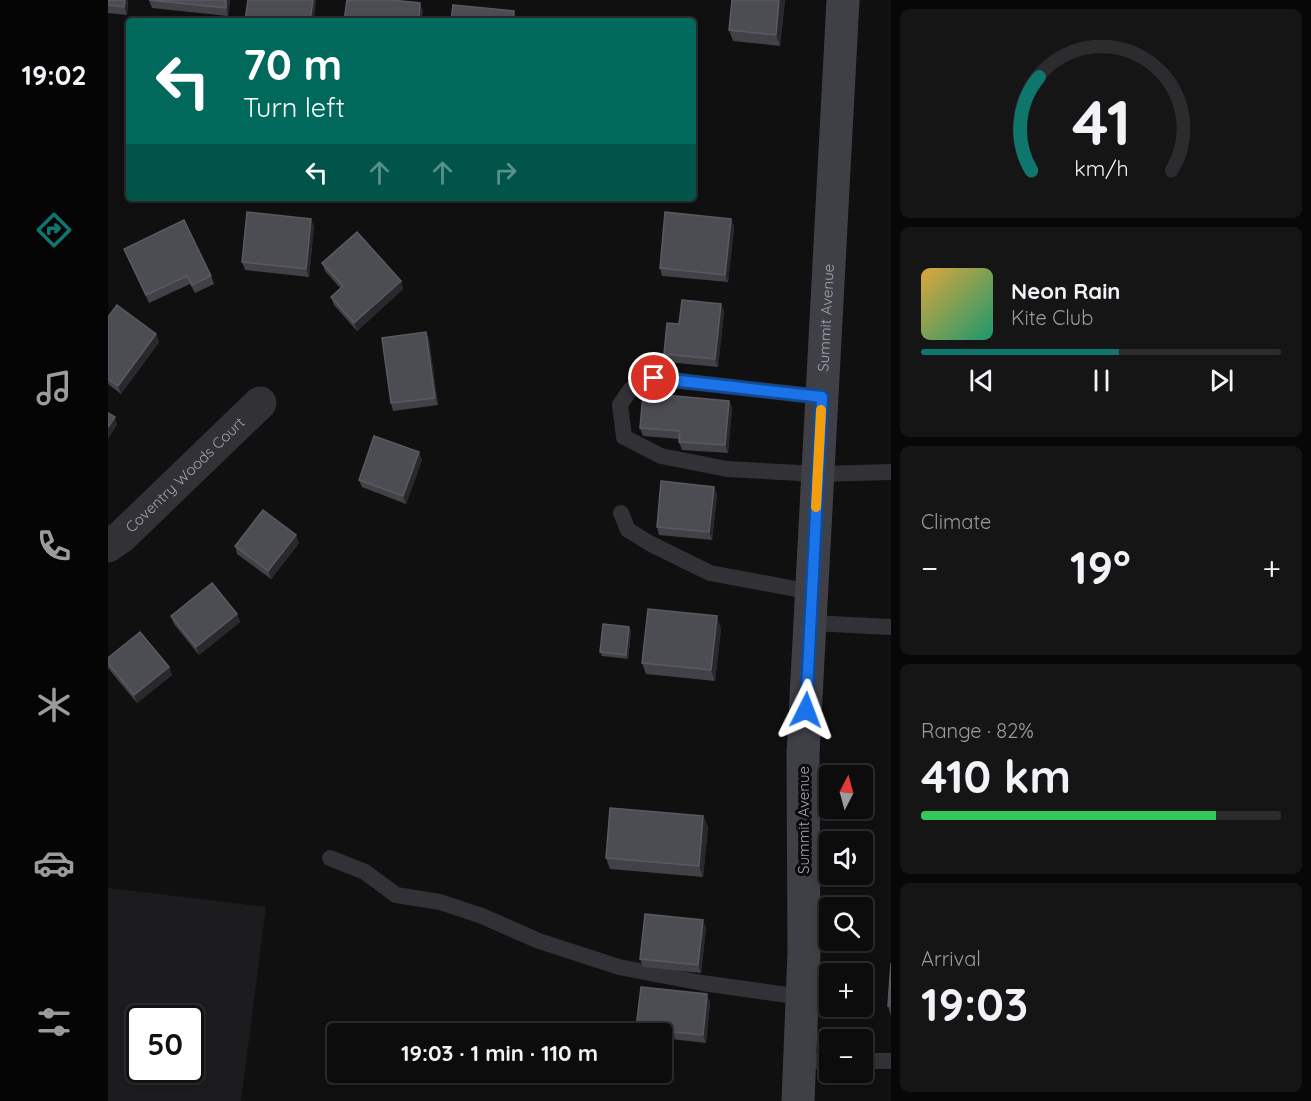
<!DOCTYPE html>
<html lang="en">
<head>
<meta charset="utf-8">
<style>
  body { margin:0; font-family:Quicksand,sans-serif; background:#151516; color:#f1f3f6; height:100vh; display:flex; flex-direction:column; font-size:22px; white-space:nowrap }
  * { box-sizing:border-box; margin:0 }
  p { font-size:20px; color:#9a9b9d }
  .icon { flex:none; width:33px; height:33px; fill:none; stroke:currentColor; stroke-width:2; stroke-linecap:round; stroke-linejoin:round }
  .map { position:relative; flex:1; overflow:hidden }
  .drawer { display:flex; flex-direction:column; gap:9px; padding:9px; background:#070707; width:420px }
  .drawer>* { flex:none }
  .hud { position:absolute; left:18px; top:18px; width:570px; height:183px; border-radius:6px; box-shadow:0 3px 9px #0003,0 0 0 2px #2c2c2e; background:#00695c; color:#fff; overflow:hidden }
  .needle { width:39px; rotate:6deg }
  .controls { position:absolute; left:711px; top:765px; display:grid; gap:12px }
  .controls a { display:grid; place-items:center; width:54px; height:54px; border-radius:6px; background:#0c0c0d; box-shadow:0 3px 9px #0003,0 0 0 2px #2c2c2e; font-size:30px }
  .speed { position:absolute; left:18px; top:1005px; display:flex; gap:12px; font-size:30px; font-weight:700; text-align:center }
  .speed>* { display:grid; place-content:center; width:78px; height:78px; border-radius:50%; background:#0c0c0d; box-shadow:0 3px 9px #0003,0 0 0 2px #2c2c2e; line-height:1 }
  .speed .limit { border:3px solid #111; border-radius:9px; background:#fff; color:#111 }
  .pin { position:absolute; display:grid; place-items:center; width:51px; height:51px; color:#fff; margin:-26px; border:3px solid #fff; border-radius:50%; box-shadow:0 2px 6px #0007 }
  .me { position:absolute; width:66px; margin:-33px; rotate:3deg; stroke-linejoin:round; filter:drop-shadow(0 0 4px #0008) }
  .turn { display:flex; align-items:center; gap:21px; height:126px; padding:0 18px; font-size:27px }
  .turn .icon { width:78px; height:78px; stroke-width:2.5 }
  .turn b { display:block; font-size:42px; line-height:51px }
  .lanes { display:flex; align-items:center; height:57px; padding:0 18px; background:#0003; justify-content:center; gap:30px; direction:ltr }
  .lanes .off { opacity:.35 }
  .big { font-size:45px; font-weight:800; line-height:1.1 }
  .drawer .widget { flex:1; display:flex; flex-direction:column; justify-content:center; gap:9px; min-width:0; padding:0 21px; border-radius:9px; background:#151516 }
  .drawer .dial { align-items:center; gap:0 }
  .dial svg { height:156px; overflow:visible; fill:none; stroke:#2c2c2e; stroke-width:7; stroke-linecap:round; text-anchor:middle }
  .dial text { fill:#f1f3f6; stroke:none }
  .song { display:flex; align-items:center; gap:18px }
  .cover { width:72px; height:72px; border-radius:9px; background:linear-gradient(135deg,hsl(40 70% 55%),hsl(160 70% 35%)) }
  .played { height:6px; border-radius:3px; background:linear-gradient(90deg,#0f766e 55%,#2c2c2e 55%) }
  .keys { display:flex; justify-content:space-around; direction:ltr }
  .heat { display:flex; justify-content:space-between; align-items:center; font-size:33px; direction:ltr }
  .charge { height:9px; border-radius:4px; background:linear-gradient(90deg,#34c759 82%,#2c2c2e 0) }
  .trip { position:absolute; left:219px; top:1023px; width:345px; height:60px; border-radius:6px; background:#0c0c0d; box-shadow:0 3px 9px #0003,0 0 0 2px #2c2c2e; font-weight:800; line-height:60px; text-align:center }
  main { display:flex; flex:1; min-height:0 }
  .tabs { display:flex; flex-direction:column; width:108px; justify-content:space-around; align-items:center; background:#050505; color:#9a9b9d }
  .tabs .icon { width:42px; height:42px }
  .tabs .on { color:#0f766e }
  .tabs b { font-size:27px; color:#f1f3f6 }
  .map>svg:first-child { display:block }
</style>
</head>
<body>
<main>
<nav class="tabs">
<b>19:02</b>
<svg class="icon on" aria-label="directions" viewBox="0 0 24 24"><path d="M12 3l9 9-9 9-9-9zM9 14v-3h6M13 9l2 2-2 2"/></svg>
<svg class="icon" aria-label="music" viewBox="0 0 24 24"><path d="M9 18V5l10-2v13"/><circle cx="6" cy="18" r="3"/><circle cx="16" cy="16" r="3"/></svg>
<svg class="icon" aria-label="phone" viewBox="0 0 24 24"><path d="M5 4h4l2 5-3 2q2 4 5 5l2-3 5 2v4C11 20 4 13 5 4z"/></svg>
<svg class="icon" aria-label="climate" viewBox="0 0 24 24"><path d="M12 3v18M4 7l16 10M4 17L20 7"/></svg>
<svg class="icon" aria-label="car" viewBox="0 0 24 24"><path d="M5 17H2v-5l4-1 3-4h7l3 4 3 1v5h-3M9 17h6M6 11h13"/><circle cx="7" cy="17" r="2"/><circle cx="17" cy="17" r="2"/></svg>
<svg class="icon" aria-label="filters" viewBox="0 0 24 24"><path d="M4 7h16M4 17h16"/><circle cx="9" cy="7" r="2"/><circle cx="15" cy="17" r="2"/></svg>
</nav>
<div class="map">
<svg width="783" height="1101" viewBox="0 0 783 1101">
  <rect width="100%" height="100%" fill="#101011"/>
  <path fill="#1c1c1e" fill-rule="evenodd" d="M0,888L158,907L133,1101H0ZM32,1018H82V1070H32Z"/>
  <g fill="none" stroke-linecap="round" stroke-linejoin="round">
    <g stroke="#313136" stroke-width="16">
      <path d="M714,397L546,378L522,390L512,405L516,437L553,456L619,469L710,474L783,472"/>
      <path d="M513,513L520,530L543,544L602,573L704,592"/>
      <path d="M702,623L783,627"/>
      <path d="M222,858L257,872L288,895L332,902L374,916L431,941L511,967L594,983L694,997"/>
      <path d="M692,1061H722"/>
      <path d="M754,1061H783"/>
    </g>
    <path stroke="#313136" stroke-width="33" id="s1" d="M0,546L13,537L152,403"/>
    <path stroke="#3f4046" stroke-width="33" id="s2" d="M690,1101L696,953L695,754L735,0"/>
  </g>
  <g fill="#414147">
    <path d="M0,0H20L19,15L0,13Z"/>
    <path d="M41,0H122L120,16L44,8Z"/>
    <path d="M624,0H677L672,46L625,41L621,30Z"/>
    <path d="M623,219L626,227L620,282L554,276L552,268Z"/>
    <path d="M206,226L201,277L137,270L134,262Z"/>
    <path d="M16,249L103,276L106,284L87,293L82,284L41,303Z"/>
    <path d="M214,263L293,281L295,289L249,331L226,305L223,297L233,289L217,271Z"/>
    <path d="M613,304L616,312L610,367L559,362L556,354L571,324Z"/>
    <path d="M0,317L48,334L51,342L13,394L0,384Z"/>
    <path d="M318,332L321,340L330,405L285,411L283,403Z"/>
    <path d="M621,401L624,408L620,453L574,450L571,442V439L535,436L532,428Z"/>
    <path d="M314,460L298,504L254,487L251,480Z"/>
    <path d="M606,487L609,495L604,540L551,535L549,527Z"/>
    <path d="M191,543L163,579L129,554L127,546Z"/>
    <path d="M129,614L132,622L91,655L66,624L63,616Z"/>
    <path d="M613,628L607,681L538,674L534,663Z"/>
    <path d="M523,631L520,659L494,656L492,652Z"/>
    <path d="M0,658L61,667L64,675L29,703L0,668Z"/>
    <path d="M595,816L600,827L595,877L502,869L498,858Z"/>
    <path d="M598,928L593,973L535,967L532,959Z"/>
    <path d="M783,963V1016L780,1006Z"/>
    <path d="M602,1002L598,1043L554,1038V1034H530L528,1028Z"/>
  </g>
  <g fill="#29292d">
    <path d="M17,0H20L19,15L16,7Z"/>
    <path d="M118,0H122L120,16L118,8Z"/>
    <path d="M205,0H208L206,21H202Z"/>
    <path d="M671,0H677L672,46L668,35Z"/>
    <path d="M312,3L315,11L314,21H311Z"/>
    <path d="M406,11L409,19V21H405Z"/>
    <path d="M203,219L206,226L201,277L198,269Z"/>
    <path d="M623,219L626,227L620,282L617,275Z"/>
    <path d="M293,281L295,289L249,331L246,323Z"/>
    <path d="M613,304L616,312L610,367L607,359Z"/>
    <path d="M318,332L321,340L330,405L327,398Z"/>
    <path d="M48,334L51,342L13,394L10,386Z"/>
    <path d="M621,401L624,408L620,453L617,445Z"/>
    <path d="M7,417L9,425L0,439V427Z"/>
    <path d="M311,452L314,460L298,504L295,496Z"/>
    <path d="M606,487L609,495L604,540L601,532Z"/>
    <path d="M188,535L191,543L163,579L160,571Z"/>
    <path d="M129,614L132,622L91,655L88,647Z"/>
    <path d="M609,616L613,628L607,681L603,670Z"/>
    <path d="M521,627L523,631L520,659L518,655Z"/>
    <path d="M61,667L64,675L29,703L26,695Z"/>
    <path d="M595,816L600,827L595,877L591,866Z"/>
    <path d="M595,920L598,928L593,973L590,965Z"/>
    <path d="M599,994L602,1002L598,1043L595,1035Z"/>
  </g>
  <g fill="#4c4c53" stroke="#595a62" stroke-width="1.5">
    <path d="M0,0H17L16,7L0,5Z"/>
    <path d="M41,0H118V8Z"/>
    <path d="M140,0H205L202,21H137Z"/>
    <path d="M239,0H284L312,3L311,21H236Z"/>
    <path d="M624,0H671L668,35L621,30Z"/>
    <path d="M345,5L406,11L405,21H343Z"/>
    <path d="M139,212L203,219L198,269L134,262Z"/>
    <path d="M557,212L623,219L617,275L552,268Z"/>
    <path d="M76,220L103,276L84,285L79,276L38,295L16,249Z"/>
    <path d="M249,232L293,281L246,323L223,297L235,286L214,263Z"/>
    <path d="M574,300L613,304L607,359L556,354L559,323L571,324Z"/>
    <path d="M9,305L48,334L10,386L0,379V317Z"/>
    <path d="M318,332L327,398L283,403L274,338Z"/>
    <path d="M535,393L621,401L617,445L571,442L572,431L532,428Z"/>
    <path d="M0,413L7,417L0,427Z"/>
    <path d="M266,436L311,452L295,496L251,480Z"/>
    <path d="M553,481L606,487L601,532L549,527Z"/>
    <path d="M155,510L188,535L160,571L127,546Z"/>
    <path d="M104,583L129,614L88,647L63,616Z"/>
    <path d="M540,609L609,616L603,670L534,663Z"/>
    <path d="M495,624L521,627L518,655L492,652Z"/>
    <path d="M32,632L61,667L26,695L0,663V658Z"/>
    <path d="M502,808L595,816L591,866L498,858Z"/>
    <path d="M537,914L595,920L590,965L532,959Z"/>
    <path d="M783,963V1006H780Z"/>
    <path d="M533,987L599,994L595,1035L528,1028Z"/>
  </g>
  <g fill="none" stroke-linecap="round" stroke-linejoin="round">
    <g stroke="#114b97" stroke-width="15">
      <path id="route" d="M546,378L714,397L698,710"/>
    </g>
    <use href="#route" stroke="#1a73e8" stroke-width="10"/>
    <path stroke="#f59e0b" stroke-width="10" d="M708,507L713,410"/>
  </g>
  <g text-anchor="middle" stroke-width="6" stroke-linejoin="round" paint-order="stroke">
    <g font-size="15" fill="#a1a3b3" stroke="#0b0b0c">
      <text dy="5" stroke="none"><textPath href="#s2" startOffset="784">Summit Avenue</textPath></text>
      <text dy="5" stroke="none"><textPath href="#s1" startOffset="105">Coventry Woods Court</textPath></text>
      <text transform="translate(696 820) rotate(-90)" y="5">Summit Avenue</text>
    </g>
  </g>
</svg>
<div class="controls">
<a><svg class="needle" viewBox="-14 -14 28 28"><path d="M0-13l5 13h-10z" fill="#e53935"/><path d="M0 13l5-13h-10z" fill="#9a9b9d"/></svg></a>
<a><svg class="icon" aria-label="sound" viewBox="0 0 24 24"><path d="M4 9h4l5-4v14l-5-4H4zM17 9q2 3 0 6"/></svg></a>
<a><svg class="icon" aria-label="search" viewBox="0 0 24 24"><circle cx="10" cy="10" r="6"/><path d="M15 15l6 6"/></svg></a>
<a>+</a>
<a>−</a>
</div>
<div class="speed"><div class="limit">50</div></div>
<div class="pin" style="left:546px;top:378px;background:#d93025"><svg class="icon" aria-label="arrive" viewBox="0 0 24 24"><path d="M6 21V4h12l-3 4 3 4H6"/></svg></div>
<svg class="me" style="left:698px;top:710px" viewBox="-20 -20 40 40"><path d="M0-17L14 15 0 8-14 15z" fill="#1a73e8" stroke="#fff" stroke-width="4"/></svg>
<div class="trip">19:03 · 1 min · 110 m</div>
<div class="hud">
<div class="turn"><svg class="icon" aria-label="left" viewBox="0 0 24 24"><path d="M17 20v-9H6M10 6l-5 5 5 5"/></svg><div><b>70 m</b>Turn left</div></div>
<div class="lanes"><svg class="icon" aria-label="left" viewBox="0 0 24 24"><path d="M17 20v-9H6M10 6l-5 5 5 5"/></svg><svg class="icon off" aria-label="ahead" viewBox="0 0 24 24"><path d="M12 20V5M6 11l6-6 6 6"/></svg><svg class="icon off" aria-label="ahead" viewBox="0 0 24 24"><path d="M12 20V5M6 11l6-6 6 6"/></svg><svg class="icon off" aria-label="right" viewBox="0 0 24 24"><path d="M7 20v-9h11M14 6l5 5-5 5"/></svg></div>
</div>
</div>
<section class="drawer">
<div class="widget dial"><svg viewBox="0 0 100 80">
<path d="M14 69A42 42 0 1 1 86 69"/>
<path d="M14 69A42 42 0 0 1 18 21" stroke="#0f766e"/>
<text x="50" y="56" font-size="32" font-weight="700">41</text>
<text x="50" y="72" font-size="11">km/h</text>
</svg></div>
<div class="widget">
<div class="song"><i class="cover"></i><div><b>Neon Rain</b><p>Kite Club</p></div></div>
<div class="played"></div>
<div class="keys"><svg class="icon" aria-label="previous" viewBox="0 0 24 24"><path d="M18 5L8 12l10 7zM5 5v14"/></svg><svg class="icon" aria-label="pause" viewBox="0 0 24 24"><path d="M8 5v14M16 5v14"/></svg><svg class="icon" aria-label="next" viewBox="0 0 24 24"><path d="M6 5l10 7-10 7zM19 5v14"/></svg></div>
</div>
<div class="widget"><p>Climate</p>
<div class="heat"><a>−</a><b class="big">19°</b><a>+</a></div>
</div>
<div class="widget"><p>Range · 82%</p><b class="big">410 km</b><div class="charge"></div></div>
<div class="widget"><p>Arrival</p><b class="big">19:03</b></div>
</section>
</main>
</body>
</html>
